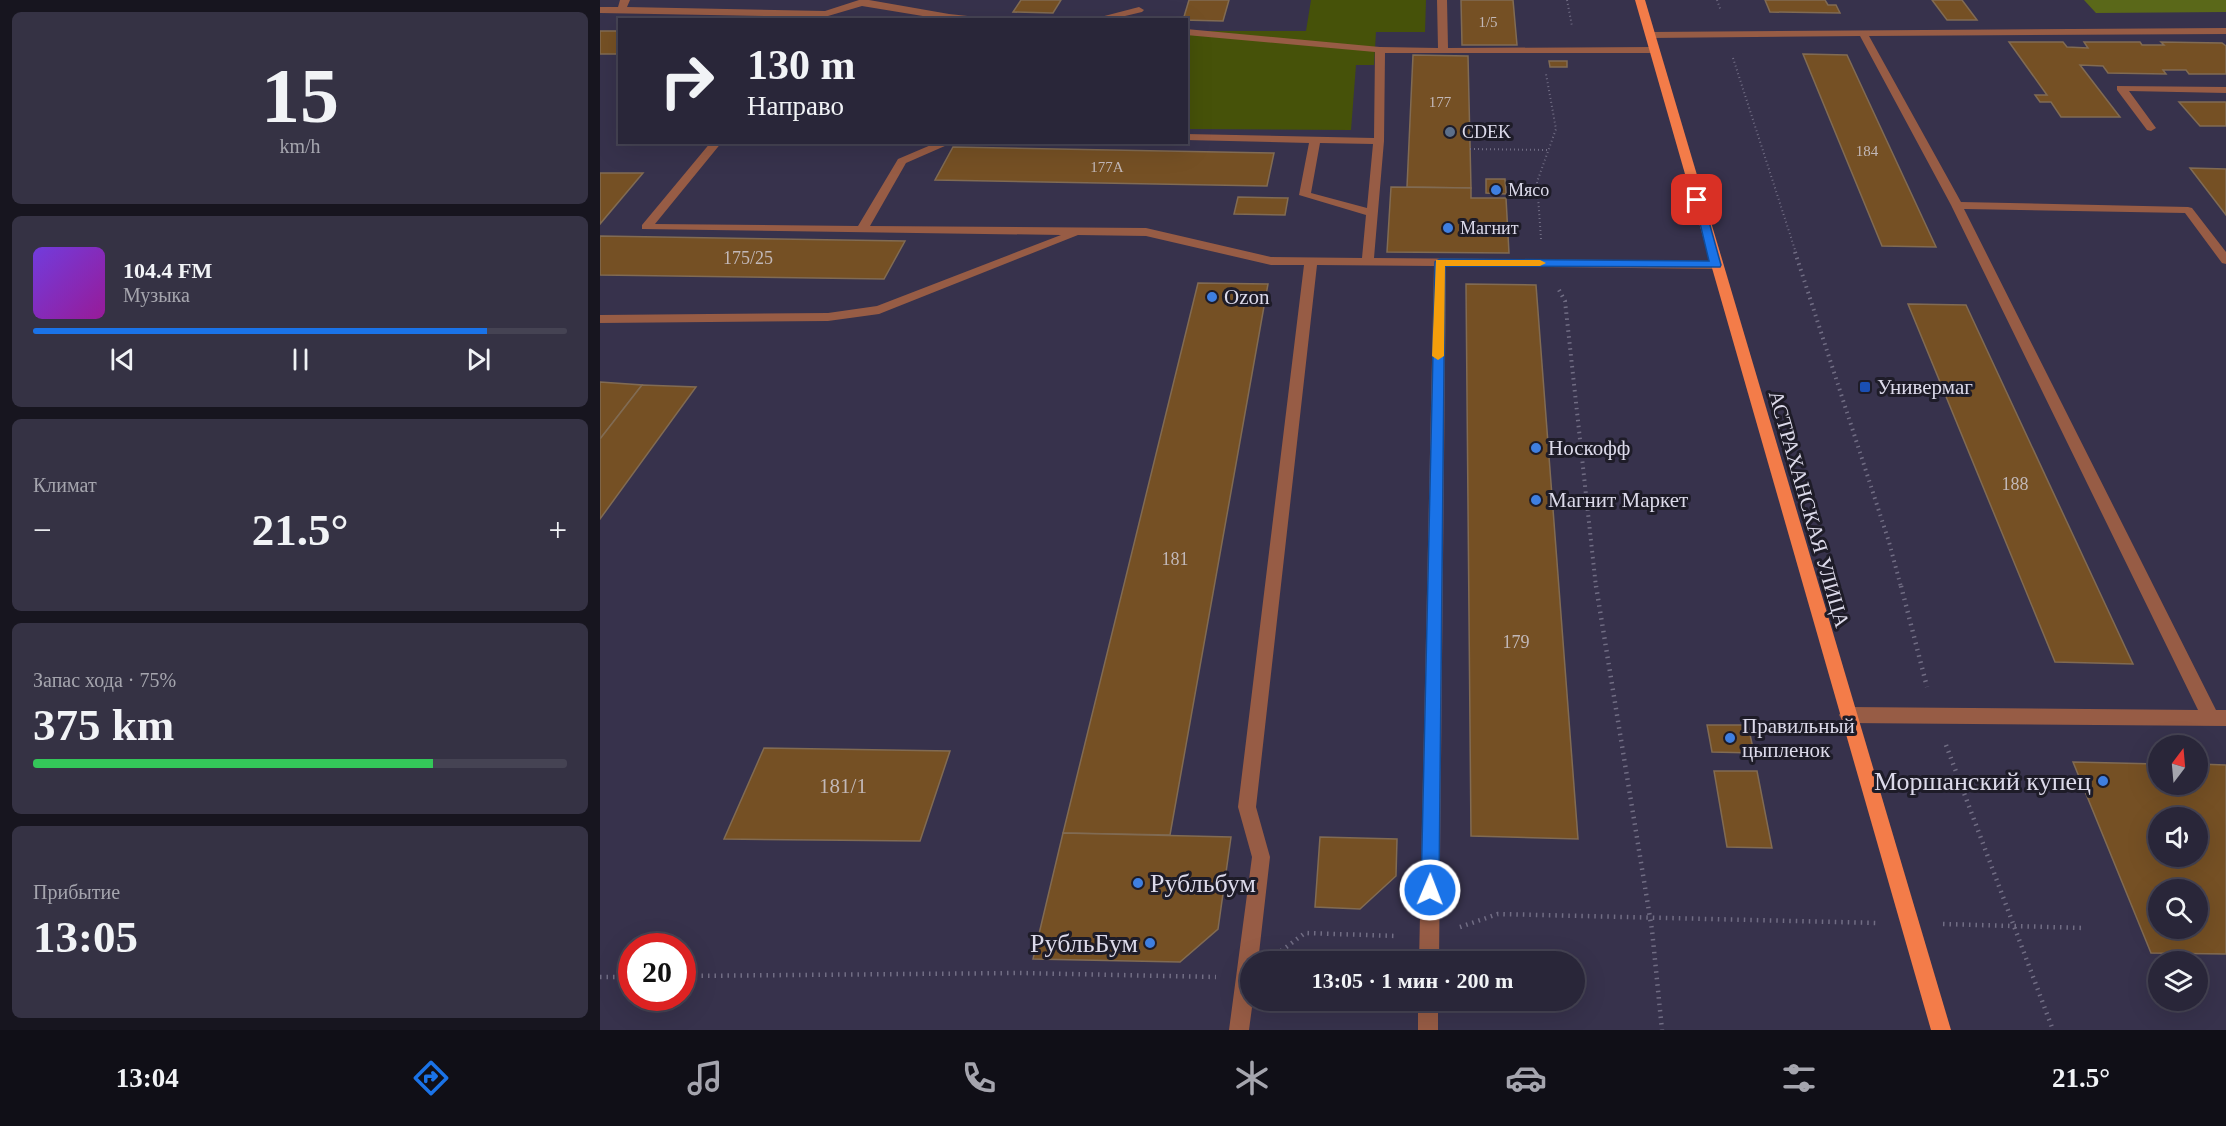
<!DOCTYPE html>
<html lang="ru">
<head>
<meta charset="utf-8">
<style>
  body { margin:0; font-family:Georgia,serif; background:#353244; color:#f1f3f6; height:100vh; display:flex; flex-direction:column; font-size:22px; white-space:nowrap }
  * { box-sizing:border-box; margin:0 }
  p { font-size:20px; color:#a5a5ae }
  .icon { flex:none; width:33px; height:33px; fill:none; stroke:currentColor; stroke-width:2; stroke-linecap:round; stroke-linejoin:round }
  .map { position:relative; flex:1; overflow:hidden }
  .panel { display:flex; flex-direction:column; gap:12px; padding:12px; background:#17151f; width:600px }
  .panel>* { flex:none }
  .guide { position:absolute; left:18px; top:18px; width:570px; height:126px; border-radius:0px; box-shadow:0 6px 24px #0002,0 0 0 2px #454353; background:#292639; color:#f1f3f6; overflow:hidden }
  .needle { width:39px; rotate:16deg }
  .controls { position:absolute; left:1548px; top:735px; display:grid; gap:12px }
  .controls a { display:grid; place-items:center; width:60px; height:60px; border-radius:50%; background:#292639; box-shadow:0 6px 24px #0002,0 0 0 2px #454353; font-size:30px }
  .speed { position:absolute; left:18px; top:933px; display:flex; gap:12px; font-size:30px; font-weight:700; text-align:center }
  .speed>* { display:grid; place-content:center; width:78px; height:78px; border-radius:50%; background:#292639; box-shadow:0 6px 24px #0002,0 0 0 2px #454353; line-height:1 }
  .speed .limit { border:9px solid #d22; background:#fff; color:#111 }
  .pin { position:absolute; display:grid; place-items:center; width:51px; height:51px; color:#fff; margin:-26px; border-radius:12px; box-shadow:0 3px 9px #0006 }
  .me { position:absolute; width:66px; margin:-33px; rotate:1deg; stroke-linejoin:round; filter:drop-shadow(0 0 4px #0008) }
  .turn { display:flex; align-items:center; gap:21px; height:126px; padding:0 30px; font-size:27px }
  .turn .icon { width:78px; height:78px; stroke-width:2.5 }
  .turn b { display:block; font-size:42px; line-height:51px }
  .big { font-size:45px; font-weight:700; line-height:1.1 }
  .panel .card { flex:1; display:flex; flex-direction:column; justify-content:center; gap:9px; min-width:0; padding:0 21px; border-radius:9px; background:#353244 }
  .panel .dial { align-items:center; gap:0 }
  .dial b { font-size:78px; line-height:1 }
  .song { display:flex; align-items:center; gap:18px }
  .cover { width:72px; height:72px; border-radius:9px; background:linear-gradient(135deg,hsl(260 70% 55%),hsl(300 70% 35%)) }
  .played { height:6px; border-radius:3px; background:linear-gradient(90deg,#1a73e8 85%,#454353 85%) }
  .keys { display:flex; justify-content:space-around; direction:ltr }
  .heat { display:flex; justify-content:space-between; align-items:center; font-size:33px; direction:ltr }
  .charge { height:9px; border-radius:4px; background:linear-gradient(90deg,#34c759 75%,#454353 0) }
  .trip { position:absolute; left:640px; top:951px; width:345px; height:60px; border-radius:30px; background:#292639; box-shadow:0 6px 24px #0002,0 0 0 2px #454353; font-weight:700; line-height:60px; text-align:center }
  .dock { display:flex; height:96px; justify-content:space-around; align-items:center; background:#100f17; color:#a5a5ae }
  .dock .icon { width:42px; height:42px }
  .dock .active { color:#1a73e8 }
  .dock b { font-size:27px; color:#f1f3f6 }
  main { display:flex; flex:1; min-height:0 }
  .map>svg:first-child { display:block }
</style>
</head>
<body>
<main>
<section class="panel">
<div class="card dial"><b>15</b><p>km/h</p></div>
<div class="card">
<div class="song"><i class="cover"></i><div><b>104.4 FM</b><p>Музыка</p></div></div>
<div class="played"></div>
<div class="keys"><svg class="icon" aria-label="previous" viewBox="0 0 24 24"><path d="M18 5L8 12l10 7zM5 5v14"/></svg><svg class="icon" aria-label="pause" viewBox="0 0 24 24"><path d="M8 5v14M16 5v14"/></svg><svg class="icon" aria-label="next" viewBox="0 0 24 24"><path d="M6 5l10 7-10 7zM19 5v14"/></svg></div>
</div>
<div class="card"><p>Климат</p>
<div class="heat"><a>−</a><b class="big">21.5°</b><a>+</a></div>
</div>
<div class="card"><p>Запас хода · 75%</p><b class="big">375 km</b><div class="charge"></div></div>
<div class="card"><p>Прибытие</p><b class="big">13:05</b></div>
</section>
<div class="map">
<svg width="1626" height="1030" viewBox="0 0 1626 1030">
  <rect width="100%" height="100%" fill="#37324c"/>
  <path fill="#465209" d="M711,0H826L825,32H776L774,65H756L751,130L587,129V31H706Z"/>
  <path fill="#5a6819" d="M1484,0H1626V12L1496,13Z"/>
  <g fill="#755024" stroke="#816b53" stroke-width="1.5" fill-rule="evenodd">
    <path d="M421,0H461L453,13L413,12Z"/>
    <path d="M589,0H629L623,21L583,20Z"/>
    <path d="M861,0H913L917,45H862Z"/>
    <path d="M1165,0H1225L1228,5H1236L1240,13L1170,12Z"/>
    <path d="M1332,0H1362L1377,20H1347Z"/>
    <rect x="0" y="31" width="20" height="23"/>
    <path d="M1409,42H1463L1467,47L1488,48L1484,42H1540L1542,45H1564L1561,42L1622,43L1626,46V74H1589L1586,70H1563L1566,74L1508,73L1503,66L1480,65L1520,117H1461L1451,102H1440L1435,95H1447Z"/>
    <path d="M1203,54L1247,55L1336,247L1282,246Z"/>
    <path d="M813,55L868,56L871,188L807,187Z"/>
    <path d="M949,61H967V67H950Z"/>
    <path d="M1579,102H1626V126H1600Z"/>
    <path d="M353,147L674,153L667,186L335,180Z"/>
    <path d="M1590,168L1626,169V215Z"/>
    <path d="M0,173H43L0,224Z"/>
    <path d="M886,179H905L906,194L886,193Z"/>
    <path d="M791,187L871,188V198H906L909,253L787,252Z"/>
    <path d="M638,197L688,198L685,215L634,214Z"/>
    <path d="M0,236L305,241L284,279L0,275Z"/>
    <path d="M598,283L668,284L570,835L463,833Z"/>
    <path d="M866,284L936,285L978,839L871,836Z"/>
    <path d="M1308,304L1366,305L1533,664L1455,662Z"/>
    <path d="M0,382L42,385L0,439Z"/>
    <path d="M42,385L96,387L0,519V439Z"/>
    <path d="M1107,725H1148L1154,753L1112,752Z"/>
    <path d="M164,748L350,751L320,841L124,839Z"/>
    <path d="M1473,762L1558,764V784H1598V764L1626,765V954L1551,953ZM1558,818H1598V856H1558ZM1558,890H1598V928H1558Z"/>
    <path d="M1114,771H1157L1172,848L1127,847Z"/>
    <path d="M463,833L631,837L618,929L580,962L433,959Z"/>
    <path d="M720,837L797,839L796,876L760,909L715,907Z"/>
  </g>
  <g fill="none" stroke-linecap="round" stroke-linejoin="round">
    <g stroke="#716d84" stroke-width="2" stroke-dasharray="1 3" stroke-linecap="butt">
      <path d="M967,0L972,26"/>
      <path d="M1117,0L1121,11"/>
      <path d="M1133,58L1196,253"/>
      <path d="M870,149L948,150"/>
      <path d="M941,239L937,182L956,129L946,74"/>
    </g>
    <g stroke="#716d84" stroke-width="4" stroke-dasharray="1.5 4.5" stroke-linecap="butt">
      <path d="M1195,252L1289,542L1301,587"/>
      <path d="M959,290L965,301L996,587"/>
    </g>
    <g stroke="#716d84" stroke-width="4.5" stroke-dasharray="1.5 5" stroke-linecap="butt">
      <path d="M996,586L1052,930L1062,1030"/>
      <path d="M1301,586L1327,687"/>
      <path d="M1346,745L1453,1030"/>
      <path d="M1343,924L1484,928"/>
      <path d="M860,927L898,914L1279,923"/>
      <path d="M681,951L705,933L797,936"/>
      <path d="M82,976L421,973L616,977"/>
      <path d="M0,977H32"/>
    </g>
    <g fill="#975c45" fill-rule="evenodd">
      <path d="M20,0H30L27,7L225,11L259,0H269L349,14L405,20H347L262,6L228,16L225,20H216L218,17L0,13V7H18Z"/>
      <path d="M837,0H847L848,48L1054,47L1059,50L1054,53H785L784,141L774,258L1116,261L1122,265L1116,269L846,266L839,962H819L834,266L717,265L656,807L670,857L658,962H651V1000H653L649,1030H629L652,857L638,807L704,265H671L546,236L478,235L279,314L228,321L0,323V315L228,313L277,306L461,235L42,229V225L111,142H122L55,224L258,226L298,159L338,142H354L306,163L270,226L546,228L671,257L762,258L766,215L699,195L709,143L586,140V134L774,138L775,52L586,35V29L780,47L838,48ZM720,143L773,144L767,208L711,193Z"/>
      <path d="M539,7L544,10L542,12L508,20H489Z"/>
      <path d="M1626,28V34L1269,36L1361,202L1588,207L1592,208L1626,252V264L1622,263L1585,213L1364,209L1616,710H1626V726L1248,723L1242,720L1239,715L1242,710L1248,707L1598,710L1351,205L1260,36L1050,38L1045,35L1050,32Z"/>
      <path d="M1517,86L1626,87V93L1529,91L1556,128L1551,131L1547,130L1517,90Z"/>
      <rect x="818" y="1000" width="20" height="30"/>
    </g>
    <path fill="#f37c49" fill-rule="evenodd" d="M1035,0H1045L1351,1030H1331Z"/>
  </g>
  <path fill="#1a73e8" stroke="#114b97" stroke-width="1.5" d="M1094,198L1103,200L1121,265L1120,267L845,266L839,890L836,896L830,899L824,896L821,890L835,262L840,259L1109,261Z"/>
  <path fill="#f59e0b" d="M836,260H940L946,263L940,266H845L844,356L838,360L832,356Z"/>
  <circle fill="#5c6f8a" stroke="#1e1c28" stroke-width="2" cx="850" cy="132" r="6"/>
  <g fill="#3f7fe0" stroke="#1e1c28" stroke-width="2">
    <circle cx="896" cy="190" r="6"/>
    <circle cx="848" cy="228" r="6"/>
    <circle cx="612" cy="297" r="6"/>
    <circle cx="936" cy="448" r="6"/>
    <circle cx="936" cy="500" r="6"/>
    <circle cx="1130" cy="738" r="6"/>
    <circle cx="1503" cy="781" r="6"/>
    <circle cx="538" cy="883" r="6"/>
    <circle cx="550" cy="943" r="6"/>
  </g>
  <rect fill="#1a4fb4" stroke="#1e1c28" stroke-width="2" x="1259" y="381" width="12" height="12" rx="3"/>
  <g text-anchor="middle" stroke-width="6" stroke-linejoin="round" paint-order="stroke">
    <g font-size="15" fill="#c2b8b8">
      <text x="888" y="27">1/5</text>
      <text x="840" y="107">177</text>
      <text x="1267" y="156">184</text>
      <text x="507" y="172">177А</text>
    </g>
    <g font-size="18" fill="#dcdaea" stroke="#1e1c28" text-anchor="start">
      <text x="862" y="138">CDEK</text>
      <text x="908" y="196">Мясо</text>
      <text x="860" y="234">Магнит</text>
    </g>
    <g font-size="18" fill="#c2b8b8">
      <text x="148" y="264">175/25</text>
      <text x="1415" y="490">188</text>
      <text x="575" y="565">181</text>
      <text x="916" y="648">179</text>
    </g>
    <g font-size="21" fill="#dcdaea" stroke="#1e1c28" text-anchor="start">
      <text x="624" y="304">Ozon</text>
      <text x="1277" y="394">Универмаг</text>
      <text x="948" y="455">Носкофф</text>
      <text x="948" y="507">Магнит Маркет</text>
      <text x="1142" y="733">Правильный<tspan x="1142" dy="24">цыпленок</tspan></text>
    </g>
    <g font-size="21" fill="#dcdaea" stroke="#1e1c28">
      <text transform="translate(1209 509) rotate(74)" y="7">АСТРАХАНСКАЯ УЛИЦА</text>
    </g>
    <g font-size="21" fill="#c2b8b8">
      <text x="243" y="793">181/1</text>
    </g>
    <g font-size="26" fill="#dcdaea" stroke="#1e1c28" text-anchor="end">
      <text x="1491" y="790">Моршанский купец</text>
      <text x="550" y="892" text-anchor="start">Рубльбум</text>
      <text x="538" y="952">РубльБум</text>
    </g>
  </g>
</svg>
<div class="controls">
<a><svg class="needle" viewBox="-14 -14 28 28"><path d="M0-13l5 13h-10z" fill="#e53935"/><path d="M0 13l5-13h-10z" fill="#a5a5ae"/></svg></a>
<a><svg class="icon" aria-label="sound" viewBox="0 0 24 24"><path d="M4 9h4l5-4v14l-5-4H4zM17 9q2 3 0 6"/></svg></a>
<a><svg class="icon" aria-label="search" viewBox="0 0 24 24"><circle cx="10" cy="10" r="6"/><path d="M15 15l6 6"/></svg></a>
<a><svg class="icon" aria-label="layers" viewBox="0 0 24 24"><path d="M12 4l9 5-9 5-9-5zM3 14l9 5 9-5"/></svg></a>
</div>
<div class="speed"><div class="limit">20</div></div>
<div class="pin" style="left:1097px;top:200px;background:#d93025"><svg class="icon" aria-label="arrive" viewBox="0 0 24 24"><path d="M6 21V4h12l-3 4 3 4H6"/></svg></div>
<svg class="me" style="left:830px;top:890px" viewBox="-20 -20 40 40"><circle r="17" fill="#1a73e8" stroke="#fff" stroke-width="3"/><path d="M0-11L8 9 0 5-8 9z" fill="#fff"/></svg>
<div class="trip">13:05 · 1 мин · 200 m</div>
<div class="guide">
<div class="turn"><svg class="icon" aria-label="right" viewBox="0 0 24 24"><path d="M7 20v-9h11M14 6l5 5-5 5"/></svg><div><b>130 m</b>Направо</div></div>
</div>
</div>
</main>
<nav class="dock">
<b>13:04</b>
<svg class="icon active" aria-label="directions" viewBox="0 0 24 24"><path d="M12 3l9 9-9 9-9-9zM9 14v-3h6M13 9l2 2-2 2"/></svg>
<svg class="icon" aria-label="music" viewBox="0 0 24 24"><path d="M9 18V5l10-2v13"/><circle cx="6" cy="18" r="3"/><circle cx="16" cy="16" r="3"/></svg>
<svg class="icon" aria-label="phone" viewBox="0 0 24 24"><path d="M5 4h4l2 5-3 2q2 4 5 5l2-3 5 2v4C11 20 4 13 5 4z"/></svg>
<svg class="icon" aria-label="climate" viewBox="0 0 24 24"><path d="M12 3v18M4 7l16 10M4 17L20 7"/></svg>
<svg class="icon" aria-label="car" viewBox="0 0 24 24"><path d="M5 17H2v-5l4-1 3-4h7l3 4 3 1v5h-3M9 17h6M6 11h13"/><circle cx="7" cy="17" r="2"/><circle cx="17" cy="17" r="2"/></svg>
<svg class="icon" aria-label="filters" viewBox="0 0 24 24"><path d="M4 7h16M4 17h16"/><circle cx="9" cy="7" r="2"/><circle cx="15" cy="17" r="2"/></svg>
<b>21.5°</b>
</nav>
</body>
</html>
